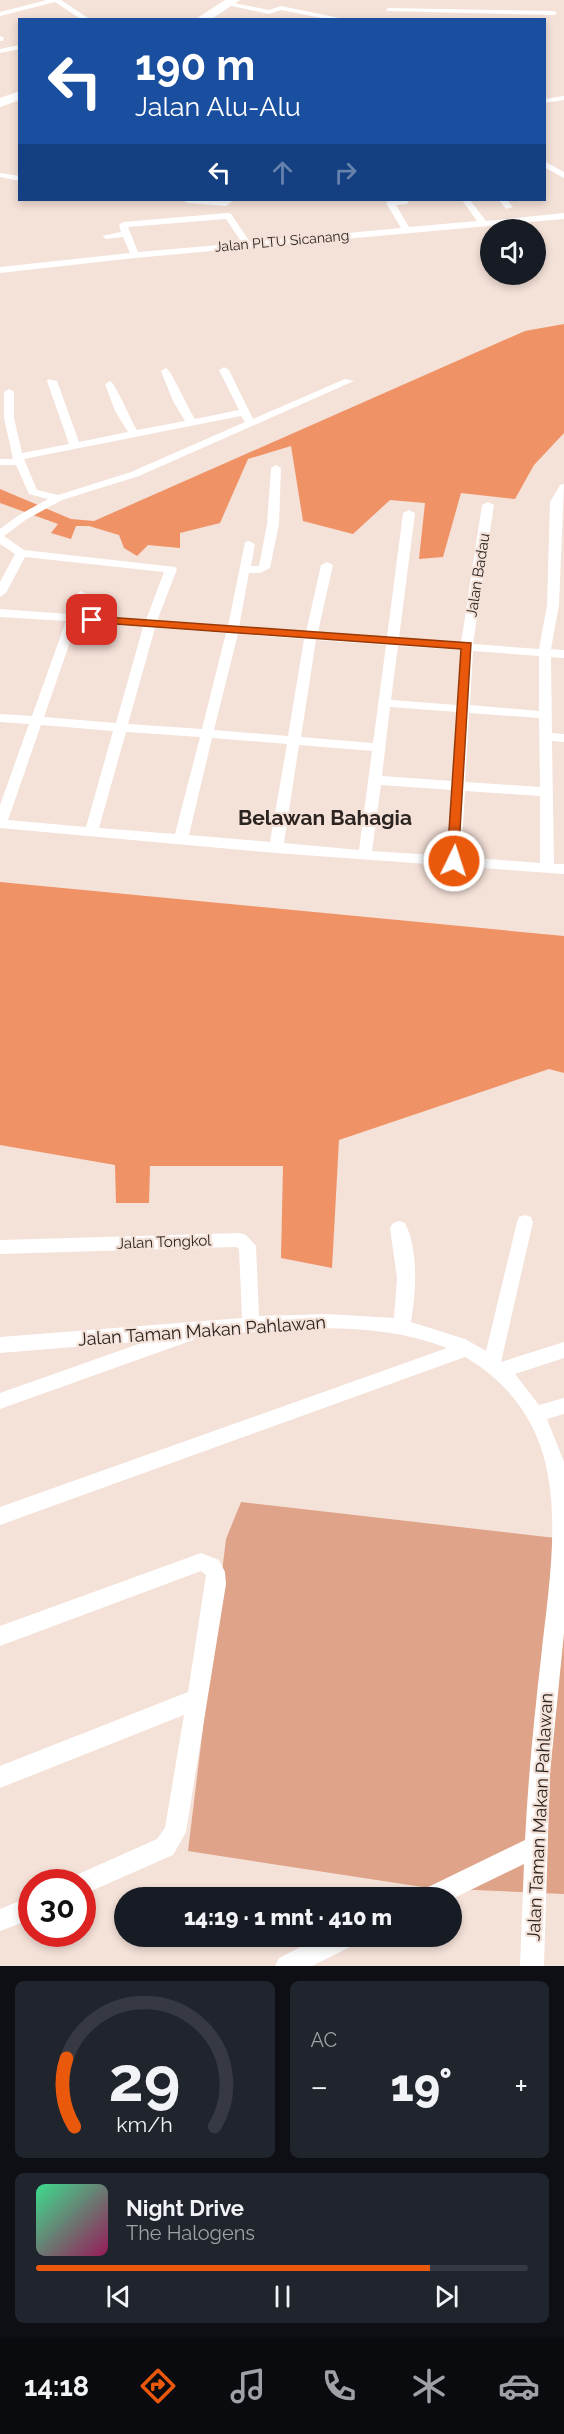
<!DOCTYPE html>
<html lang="id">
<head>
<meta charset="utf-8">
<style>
  body { margin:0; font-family:Raleway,sans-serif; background:#20242c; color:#f1f3f6; height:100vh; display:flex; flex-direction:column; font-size:22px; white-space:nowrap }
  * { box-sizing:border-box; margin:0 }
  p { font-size:20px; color:#9ea1a6 }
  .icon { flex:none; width:33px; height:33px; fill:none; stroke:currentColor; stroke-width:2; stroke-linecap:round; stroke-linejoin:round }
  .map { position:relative; height:1966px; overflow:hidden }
  .panel { display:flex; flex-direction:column; gap:15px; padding:15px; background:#0d0f14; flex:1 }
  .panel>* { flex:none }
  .hud { position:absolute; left:18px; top:18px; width:528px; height:183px; border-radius:0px; box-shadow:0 3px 9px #0003; background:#1a4fa0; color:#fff; overflow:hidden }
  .buttons { position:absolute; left:480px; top:219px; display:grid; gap:12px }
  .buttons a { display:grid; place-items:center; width:66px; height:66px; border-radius:50%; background:#171b24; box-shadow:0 3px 9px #0003; font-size:30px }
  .speed { position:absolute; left:18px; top:1869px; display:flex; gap:12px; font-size:30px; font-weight:700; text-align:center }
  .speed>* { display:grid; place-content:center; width:78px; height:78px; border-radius:50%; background:#171b24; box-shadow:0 3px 9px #0003; line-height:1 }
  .speed .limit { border:9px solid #d22; background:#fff; color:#111 }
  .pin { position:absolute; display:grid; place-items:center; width:51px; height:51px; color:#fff; margin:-26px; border-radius:12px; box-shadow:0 3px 9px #0006 }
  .me { position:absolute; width:66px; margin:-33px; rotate:4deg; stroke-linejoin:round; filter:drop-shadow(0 0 4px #0008) }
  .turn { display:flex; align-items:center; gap:21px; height:126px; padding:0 18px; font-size:27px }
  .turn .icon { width:78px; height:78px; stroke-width:2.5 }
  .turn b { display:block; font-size:42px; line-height:51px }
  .lanes { display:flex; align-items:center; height:57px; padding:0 18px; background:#0003; justify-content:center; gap:30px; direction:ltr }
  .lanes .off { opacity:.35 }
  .big { font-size:45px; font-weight:800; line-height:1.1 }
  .panel .tile { flex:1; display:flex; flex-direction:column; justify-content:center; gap:9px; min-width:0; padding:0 21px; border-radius:9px; background:#20242c }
  .panel .dial { align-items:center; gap:0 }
  .dial svg { height:156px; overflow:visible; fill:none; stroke:#363941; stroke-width:7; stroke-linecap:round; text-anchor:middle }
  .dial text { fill:#f1f3f6; stroke:none }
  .song { display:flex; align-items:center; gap:18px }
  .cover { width:72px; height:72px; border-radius:9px; background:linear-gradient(135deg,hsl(150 70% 55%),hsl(330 70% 35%)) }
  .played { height:6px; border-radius:3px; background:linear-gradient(90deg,#ea580c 80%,#363941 80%) }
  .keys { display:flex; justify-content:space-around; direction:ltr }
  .heat { display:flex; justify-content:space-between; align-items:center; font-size:33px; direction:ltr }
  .panel .tiles { flex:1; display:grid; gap:15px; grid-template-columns:1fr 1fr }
  .tile:last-child { grid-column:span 2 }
  .trip { position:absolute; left:114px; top:1887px; width:348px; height:60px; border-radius:30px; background:#171b24; box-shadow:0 3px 9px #0003; font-weight:800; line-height:60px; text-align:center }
  .menu { display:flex; height:96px; justify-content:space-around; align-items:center; background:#090b0e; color:#9ea1a6 }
  .menu .icon { width:42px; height:42px }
  .menu .current { color:#ea580c }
  .menu b { font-size:27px; color:#f1f3f6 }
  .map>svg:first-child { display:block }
</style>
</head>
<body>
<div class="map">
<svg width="564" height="1966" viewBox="0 0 564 1966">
  <rect width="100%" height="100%" fill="#f4e1d8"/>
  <path fill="#dea388" d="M241,1502L564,1539V1894L429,1888L188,1851L226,1539Z"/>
  <g fill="#ef9266">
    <path d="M564,324V433L534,465L515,499L461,493L443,557L419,559L425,503L390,500L353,534L303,521L291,446L248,459L220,523L180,533V548L148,545L137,556L124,548L119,535L89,526H76L71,539L51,533L58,524L0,503V489L71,519L94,521L525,331Z"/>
    <path d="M0,882L564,936V1073L549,1069L339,1140L332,1268L281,1258L283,1166H150L149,1203H116L115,1165L0,1145Z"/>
  </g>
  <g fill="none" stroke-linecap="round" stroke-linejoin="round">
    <g fill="#fff" fill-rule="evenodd">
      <path d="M47,0H61L91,20H82L55,2L0,16V12Z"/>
      <path d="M229,2L269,10L281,6L349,20H332L281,10L269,14L227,5Z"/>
      <path d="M388,8L554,11L557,13L554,15L386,11Z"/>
      <path d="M0,36L4,38L3,41H0Z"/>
      <path d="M20,45V49L0,53V49Z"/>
      <path d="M564,96V100L544,103V99Z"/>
      <path d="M544,161L564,172V178L544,167Z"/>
      <path d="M0,173L20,176V181L0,177Z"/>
      <path d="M183,200H234L226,206L187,203Z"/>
      <path d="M390,200H409L407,204L396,205L409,227L477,221L462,200H470L486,221L564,213V219L135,258L0,273V267L130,253L123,237L106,239L102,236L121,232L119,225L123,222L228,213L231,214L250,242L401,228L386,203ZM226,219L242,243L138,252L128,227Z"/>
      <path d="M499,200H507L513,207L506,209Z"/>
      <path d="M224,367L229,370L253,419L345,379L354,381L139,476L62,500L27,519L4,536L24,550L175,567L177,569L157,621L228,626L245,542L249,541L255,544L251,566H259L267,524L271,468L276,465L281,468L279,524L270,568L260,573H249L239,627L306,632L321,565L327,562L333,565L318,632L387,637L403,513L409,510L415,513L399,638L461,643L482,505L488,502L494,505L473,644L539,649L547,605L550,502L560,485L564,484L559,605L551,649L564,650V658L551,657L552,733L564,734V742L552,741L554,864H564V874L276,853L0,828V805L29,724L0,722V714L32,716L66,621L0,617V609L68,614L75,595L81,591L87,595L80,615L146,620L164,572L25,557L6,593L0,597V582L15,554L0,544V529L19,515L48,499L29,494L16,465H0V459H13L4,418V392L9,389L14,392V418L22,453L69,444L47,381L48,379L57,381L79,442L128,432L115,411L105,384L110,381C116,384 131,421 137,430L185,421L173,401L161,371L166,368C172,371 188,409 195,419L239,410L219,370ZM241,416L245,422L131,472L58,495L37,490L24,459ZM77,622L143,627L116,723L44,717ZM155,628L226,633L202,729L128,724ZM238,634L304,639L288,736L214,730ZM316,640L386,645L373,743L301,737ZM398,646L461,650L457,705L391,700ZM473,651L539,656V711L470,705ZM390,707L457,712L452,781L382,776ZM469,713L539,718L540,787L465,782ZM41,725L113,731L86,827L8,820ZM126,732L200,737L175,834L99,828ZM212,738L287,744L270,842L189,835ZM299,745L372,751L359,850L284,843ZM381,785L452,790L447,856L372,851ZM465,791L540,796V863L461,857Z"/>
      <path d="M525,1215L531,1217L533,1222L501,1362L564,1342V1358L515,1374L539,1405L564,1398V1414L547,1419L564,1462V1633L550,1773L544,1966H520L524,1864L452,1899V1898H419L422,1890L525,1840C528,1779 534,1719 541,1658C548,1591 563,1509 540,1445C527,1408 499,1376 465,1357L0,1525V1507L447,1348C367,1317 278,1330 195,1337L193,1340L0,1409V1393L147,1341L0,1353V1337L242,1318L239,1249L236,1247L0,1254V1240L240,1233L246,1235L256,1246L259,1316L327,1314L394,1318L397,1278L390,1228L393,1223L399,1221L405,1223C419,1251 416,1292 411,1322L465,1339L486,1351L517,1222L519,1217Z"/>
      <path d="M201,1553L219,1560L225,1572L226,1584L186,1832L173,1855L82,1895V1882H71L74,1876L157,1839L165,1828L184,1715L0,1788V1766L188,1692L206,1575L201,1571L0,1646V1626Z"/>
      <path d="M32,1896V1919L0,1931V1909Z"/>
      <path d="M322,1936H359L356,1944L312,1966H275L279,1958Z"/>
    </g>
    <g fill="#fff" fill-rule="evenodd">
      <path d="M225,0H240L210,20H194Z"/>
      <path d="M20,91V100L0,107V98Z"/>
    </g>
  </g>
  <path fill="#ea580c" stroke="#983908" stroke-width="1.5" d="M92,616L471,643L458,864L454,866L447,861L461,649L88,622L86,620Z"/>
  <g text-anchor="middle" stroke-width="4.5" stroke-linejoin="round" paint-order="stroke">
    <g font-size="14" fill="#2b2420" stroke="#f4e1d8">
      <text transform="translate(282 241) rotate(-5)" y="5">Jalan PLTU Sicanang</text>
    </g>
    <g font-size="15" fill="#2b2420" stroke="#f4e1d8">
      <text transform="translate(478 575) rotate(-81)" y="5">Jalan Badau</text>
      <text transform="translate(164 1242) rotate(-2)" y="5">Jalan Tongkol</text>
    </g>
    <g font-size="18" fill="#2b2420" stroke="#f4e1d8">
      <text transform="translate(202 1331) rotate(-4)" y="6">Jalan Taman Makan Pahlawan</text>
      <text transform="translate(540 1817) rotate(-87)" y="6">Jalan Taman Makan Pahlawan</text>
    </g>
    <g font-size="21" font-weight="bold" fill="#2b2420" stroke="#f4e1d8">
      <text x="325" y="825">Belawan Bahagia</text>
    </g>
  </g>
</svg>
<div class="buttons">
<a><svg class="icon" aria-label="sound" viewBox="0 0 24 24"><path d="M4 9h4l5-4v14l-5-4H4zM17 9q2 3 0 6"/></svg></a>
</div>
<div class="speed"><div class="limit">30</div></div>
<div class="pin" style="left:92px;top:620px;background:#d93025"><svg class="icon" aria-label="arrive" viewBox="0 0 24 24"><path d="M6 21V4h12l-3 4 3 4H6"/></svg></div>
<svg class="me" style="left:454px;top:861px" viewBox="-20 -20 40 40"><circle r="17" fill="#ea580c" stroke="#fff" stroke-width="3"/><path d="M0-11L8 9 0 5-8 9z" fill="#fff"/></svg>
<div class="trip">14:19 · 1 mnt · 410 m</div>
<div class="hud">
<div class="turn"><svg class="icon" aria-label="left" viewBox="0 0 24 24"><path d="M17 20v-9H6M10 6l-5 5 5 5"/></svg><div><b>190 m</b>Jalan Alu-Alu</div></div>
<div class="lanes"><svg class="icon" aria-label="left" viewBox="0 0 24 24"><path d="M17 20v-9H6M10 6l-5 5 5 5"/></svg><svg class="icon off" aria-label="ahead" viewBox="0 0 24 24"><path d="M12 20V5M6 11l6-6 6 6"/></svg><svg class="icon off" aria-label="right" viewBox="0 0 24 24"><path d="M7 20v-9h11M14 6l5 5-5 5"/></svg></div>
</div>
</div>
<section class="panel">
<div class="tiles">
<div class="tile dial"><svg viewBox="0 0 100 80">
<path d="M14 69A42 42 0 1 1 86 69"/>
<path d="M14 69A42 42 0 0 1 10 34" stroke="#ea580c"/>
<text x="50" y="56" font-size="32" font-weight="700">29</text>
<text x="50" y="72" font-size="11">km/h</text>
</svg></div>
<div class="tile"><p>AC</p>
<div class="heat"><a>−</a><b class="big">19°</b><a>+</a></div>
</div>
<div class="tile">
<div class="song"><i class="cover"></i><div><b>Night Drive</b><p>The Halogens</p></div></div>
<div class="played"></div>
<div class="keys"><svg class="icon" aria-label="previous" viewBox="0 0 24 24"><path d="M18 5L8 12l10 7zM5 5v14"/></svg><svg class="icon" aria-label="pause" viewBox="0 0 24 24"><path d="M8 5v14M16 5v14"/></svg><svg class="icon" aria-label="next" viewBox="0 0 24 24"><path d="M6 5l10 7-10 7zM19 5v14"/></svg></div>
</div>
</div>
</section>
<nav class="menu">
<b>14:18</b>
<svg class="icon current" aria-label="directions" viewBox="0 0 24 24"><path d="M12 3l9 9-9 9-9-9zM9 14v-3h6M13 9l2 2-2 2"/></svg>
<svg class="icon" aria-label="music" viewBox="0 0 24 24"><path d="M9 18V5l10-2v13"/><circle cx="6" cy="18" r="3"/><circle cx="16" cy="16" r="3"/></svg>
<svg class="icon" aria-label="phone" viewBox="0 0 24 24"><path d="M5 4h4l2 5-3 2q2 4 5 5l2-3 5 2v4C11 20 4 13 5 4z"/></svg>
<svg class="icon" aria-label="climate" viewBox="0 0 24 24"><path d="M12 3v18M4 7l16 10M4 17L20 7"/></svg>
<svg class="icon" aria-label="car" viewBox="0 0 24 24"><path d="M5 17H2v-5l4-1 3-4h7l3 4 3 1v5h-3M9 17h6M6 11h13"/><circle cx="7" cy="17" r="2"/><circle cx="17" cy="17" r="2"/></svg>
</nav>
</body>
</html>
